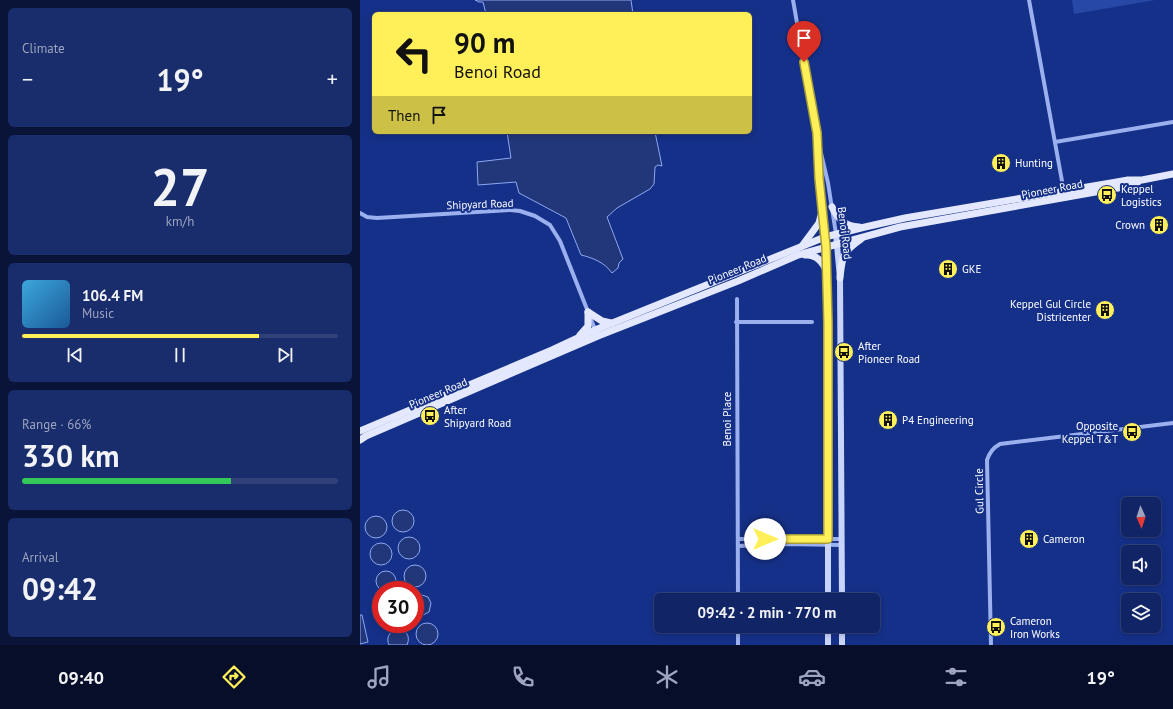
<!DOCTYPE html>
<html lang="en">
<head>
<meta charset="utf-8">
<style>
  body { margin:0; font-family:"PT Sans",sans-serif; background:#192c6c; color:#f1f3f6; height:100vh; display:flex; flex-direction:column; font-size:15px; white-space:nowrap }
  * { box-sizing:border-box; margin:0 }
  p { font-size:13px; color:#9ca4bf }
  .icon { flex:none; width:22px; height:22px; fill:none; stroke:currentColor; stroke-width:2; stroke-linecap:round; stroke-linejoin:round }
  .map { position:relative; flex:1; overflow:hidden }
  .details { display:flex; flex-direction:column; gap:8px; padding:8px; background:#091438; width:360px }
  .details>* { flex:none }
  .top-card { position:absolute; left:12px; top:12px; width:380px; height:122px; border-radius:6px; box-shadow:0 2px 6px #0003,0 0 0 1px #30417a; background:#fff059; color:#111; overflow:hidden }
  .needle { width:26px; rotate:177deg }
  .tools { position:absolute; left:761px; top:497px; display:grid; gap:8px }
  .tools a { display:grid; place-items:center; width:40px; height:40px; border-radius:6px; background:#102466; box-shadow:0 2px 6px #0003,0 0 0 1px #30417a; font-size:20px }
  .speed { position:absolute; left:12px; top:581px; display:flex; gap:8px; font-size:20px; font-weight:700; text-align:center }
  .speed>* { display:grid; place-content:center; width:52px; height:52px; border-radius:50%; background:#102466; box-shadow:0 2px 6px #0003,0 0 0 1px #30417a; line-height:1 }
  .speed .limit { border:6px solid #d22; background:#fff; color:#111 }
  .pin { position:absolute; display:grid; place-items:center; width:34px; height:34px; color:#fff; margin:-41px -17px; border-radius:50% 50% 50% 0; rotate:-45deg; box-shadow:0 0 4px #0007 }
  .pin .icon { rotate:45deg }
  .me { position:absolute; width:44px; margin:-22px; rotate:90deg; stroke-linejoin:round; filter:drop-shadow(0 0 3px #0008) }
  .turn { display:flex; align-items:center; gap:14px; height:84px; padding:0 16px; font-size:18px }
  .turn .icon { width:52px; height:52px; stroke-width:2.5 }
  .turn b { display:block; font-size:28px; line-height:34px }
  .then { display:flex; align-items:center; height:38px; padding:0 16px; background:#0003; gap:8px; font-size:15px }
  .big { font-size:30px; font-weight:800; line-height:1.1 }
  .details .widget { flex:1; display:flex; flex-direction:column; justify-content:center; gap:6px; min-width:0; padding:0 14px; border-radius:6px; background:#192c6c }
  .details .dial { align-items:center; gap:0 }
  .dial b { font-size:52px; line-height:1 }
  .song { display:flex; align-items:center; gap:12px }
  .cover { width:48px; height:48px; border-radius:6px; background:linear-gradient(135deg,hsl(200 70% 55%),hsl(210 70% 35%)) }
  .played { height:4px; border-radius:2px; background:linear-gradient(90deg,#fff059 75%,#30417a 75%) }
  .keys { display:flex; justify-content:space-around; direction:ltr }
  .heat { display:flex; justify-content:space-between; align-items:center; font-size:22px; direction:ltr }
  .charge { height:6px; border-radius:3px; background:linear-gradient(90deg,#34c759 66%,#30417a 0) }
  .trip { position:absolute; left:294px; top:593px; width:226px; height:40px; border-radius:6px; background:#102466; box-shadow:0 2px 6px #0003,0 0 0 1px #30417a; font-weight:800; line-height:40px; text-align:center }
  .tab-bar { display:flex; height:64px; justify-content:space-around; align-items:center; background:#060e29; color:#9ca4bf }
  .tab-bar .icon { width:28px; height:28px }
  .tab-bar .active { color:#fff059 }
  .tab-bar b { font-size:18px; color:#f1f3f6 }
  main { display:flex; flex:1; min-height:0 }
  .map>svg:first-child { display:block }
</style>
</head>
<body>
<main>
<section class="details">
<div class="widget"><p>Climate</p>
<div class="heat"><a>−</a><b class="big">19°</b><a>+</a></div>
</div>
<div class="widget dial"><b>27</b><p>km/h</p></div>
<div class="widget">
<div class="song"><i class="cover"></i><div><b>106.4 FM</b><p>Music</p></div></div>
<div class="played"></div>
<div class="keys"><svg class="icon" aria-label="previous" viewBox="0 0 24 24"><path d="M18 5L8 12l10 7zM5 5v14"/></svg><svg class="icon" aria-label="pause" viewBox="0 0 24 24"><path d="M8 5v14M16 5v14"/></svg><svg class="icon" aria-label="next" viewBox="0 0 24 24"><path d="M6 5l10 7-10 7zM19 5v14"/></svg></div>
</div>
<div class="widget"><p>Range · 66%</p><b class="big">330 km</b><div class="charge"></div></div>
<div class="widget"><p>Arrival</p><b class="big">09:42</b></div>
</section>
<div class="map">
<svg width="813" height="645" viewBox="0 0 813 645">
  <rect width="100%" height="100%" fill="#153088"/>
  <path fill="#2748a7" d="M712,0H795L714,14Z"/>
  <g fill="#223779" stroke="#8da8f2">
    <path d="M115,0H271L273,14H126L123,2H119Z"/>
    <path d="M147,132H295L302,166L298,165L295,167L294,184L290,189L257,208L247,217L263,259L259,263L258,268L252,273C244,262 233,258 221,255L206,218L159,193L156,182L118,185L117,162L151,158Z"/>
    <circle cx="43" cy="521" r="11"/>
    <circle cx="16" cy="527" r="11"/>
    <circle cx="49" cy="548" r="11"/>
    <circle cx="21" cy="554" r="11"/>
    <circle cx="55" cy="576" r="11"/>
    <circle cx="26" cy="581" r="10"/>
    <path d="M59,594L68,597L71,603L69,612L63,615L55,614V596Z"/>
    <path d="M0,615H2L8,642L0,644Z"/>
    <circle cx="67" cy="634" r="11"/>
    <path d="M36,629C46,629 51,636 47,645H29C26,638 29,632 36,629Z"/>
  </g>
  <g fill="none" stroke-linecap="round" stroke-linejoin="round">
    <g stroke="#9bb0ef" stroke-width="4">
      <path d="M433,0L456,132L468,183L476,234"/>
      <path d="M669,0L704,192"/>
      <path d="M695,142L813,122"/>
      <path d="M457,146L459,178L465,237"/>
      <path d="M0,213L7,217L17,218L150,210L160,211L175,216L190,225L200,241L236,332"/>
      <path d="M377,299L378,600"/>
      <path d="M376,322H452"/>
      <path d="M378,539H482"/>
      <path d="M378,546L426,544L482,545"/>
      <path d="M378,626V645"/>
      <path d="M631,645L627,460C630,452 633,448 640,444L813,423"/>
    </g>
    <g stroke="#c8d4fa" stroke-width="6">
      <path d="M476,234L480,278L482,600"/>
      <path d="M465,237L468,323V600"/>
      <path d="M468,626V645"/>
      <path d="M482,626V645"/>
    </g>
    <g stroke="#e3e8ff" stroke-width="7">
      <path d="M472,207C478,219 484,226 499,227"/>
      <path d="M442,246L459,223L463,208"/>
      <path d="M445,255C457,254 463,262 467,272"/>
      <path d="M480,278C482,257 482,252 501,239"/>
      <path d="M228,312L242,321L251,323"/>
      <path d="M220,335L228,326V312"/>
      <path d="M0,431L192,350L235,330L465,237L505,227L545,218L751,183L768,180H782L813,174"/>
      <path d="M0,440L6,436L238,336L378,281L438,255L540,227L769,186L778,182"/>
    </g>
  </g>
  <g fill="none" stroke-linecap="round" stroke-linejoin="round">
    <g stroke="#a69c3a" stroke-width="10">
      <path id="route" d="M405,539H468V323L466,247L459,178L457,133L444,62"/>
    </g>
    <use href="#route" stroke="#fff059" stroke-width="7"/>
  </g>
  <defs>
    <g id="building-disc" transform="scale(1)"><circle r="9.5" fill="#fff059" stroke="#153088"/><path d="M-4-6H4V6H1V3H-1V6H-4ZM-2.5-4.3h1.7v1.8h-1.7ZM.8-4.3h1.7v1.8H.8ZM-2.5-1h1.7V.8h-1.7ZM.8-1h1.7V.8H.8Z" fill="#111"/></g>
    <g id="bus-disc" transform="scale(1)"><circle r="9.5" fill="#fff059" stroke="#153088"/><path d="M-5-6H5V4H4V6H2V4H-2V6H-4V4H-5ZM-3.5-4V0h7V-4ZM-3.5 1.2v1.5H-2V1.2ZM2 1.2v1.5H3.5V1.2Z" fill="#111"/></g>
  </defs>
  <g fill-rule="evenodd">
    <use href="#building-disc" x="641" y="163"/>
    <use href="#bus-disc" x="747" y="195"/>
    <use href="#building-disc" x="799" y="225"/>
    <use href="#building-disc" x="588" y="269"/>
    <use href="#building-disc" x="745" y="310"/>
    <use href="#bus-disc" x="484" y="352"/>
    <use href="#bus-disc" x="70" y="416"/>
    <use href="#building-disc" x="528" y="420"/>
    <use href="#bus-disc" x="772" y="432"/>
    <use href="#building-disc" x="669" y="539"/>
    <use href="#bus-disc" x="636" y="627"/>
  </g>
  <g text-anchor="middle" stroke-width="4" stroke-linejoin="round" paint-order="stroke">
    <g font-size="11" fill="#fff" stroke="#153088" text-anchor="start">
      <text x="655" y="167">Hunting</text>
      <text x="761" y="193">Keppel<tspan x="761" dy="13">Logistics</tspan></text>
      <text x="785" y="229" text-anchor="end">Crown</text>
      <text x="602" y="273">GKE</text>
      <text x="731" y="308" text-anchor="end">Keppel Gul Circle<tspan x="731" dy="13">Districenter</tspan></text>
      <text x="498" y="350">After<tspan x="498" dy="13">Pioneer Road</tspan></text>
      <text x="84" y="414">After<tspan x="84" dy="13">Shipyard Road</tspan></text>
      <text x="542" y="424">P4 Engineering</text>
      <text x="758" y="430" text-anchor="end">Opposite<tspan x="758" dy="13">Keppel T&amp;T</tspan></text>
      <text x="683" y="543">Cameron</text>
      <text x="650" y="625">Cameron<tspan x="650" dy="13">Iron Works</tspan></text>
    </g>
    <g font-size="11" fill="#fff" stroke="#153088">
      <text transform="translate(692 189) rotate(-11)" y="4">Pioneer Road</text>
      <text transform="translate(120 204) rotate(-2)" y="4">Shipyard Road</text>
      <text transform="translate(485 233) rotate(83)" y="4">Benoi Road</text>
      <text transform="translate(377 269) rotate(-22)" y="4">Pioneer Road</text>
      <text transform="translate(78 393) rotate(-23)" y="4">Pioneer Road</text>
      <text transform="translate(367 419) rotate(-90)" y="4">Benoi Place</text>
      <text transform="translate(619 491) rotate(-91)" y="4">Gul Circle</text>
    </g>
  </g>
</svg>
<div class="tools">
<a><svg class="needle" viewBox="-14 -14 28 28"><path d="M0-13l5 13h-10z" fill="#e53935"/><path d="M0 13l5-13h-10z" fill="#9ca4bf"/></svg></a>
<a><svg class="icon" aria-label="sound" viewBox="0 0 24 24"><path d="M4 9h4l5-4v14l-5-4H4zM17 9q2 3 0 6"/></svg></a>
<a><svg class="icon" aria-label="layers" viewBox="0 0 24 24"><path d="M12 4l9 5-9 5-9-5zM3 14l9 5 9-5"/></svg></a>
</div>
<div class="speed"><div class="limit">30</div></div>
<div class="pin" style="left:444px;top:62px;background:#d93025"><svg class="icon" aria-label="arrive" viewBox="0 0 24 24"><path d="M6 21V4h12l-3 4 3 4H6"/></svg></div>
<svg class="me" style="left:405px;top:539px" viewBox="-20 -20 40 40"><circle r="19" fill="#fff"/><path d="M0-13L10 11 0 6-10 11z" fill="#fff059"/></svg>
<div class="trip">09:42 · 2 min · 770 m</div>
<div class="top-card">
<div class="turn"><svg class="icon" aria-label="left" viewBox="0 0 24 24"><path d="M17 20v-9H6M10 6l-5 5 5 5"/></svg><div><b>90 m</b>Benoi Road</div></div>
<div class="then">Then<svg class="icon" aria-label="arrive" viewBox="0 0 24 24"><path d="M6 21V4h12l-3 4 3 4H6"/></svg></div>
</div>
</div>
</main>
<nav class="tab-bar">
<b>09:40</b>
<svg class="icon active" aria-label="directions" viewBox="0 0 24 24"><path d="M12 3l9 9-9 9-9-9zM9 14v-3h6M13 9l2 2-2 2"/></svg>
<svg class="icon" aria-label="music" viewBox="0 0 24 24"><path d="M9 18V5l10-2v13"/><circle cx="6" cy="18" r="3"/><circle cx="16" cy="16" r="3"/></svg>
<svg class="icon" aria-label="phone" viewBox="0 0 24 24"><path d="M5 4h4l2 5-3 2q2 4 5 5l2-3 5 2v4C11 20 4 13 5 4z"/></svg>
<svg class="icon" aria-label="climate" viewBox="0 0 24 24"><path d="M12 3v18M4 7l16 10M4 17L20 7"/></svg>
<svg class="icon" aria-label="car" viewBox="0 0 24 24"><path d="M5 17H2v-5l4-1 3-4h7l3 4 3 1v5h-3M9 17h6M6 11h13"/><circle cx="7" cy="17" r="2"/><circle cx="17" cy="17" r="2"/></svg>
<svg class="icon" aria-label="filters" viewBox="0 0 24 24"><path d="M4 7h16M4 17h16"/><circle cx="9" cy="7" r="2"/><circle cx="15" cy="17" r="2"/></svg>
<b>19°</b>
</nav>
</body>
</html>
